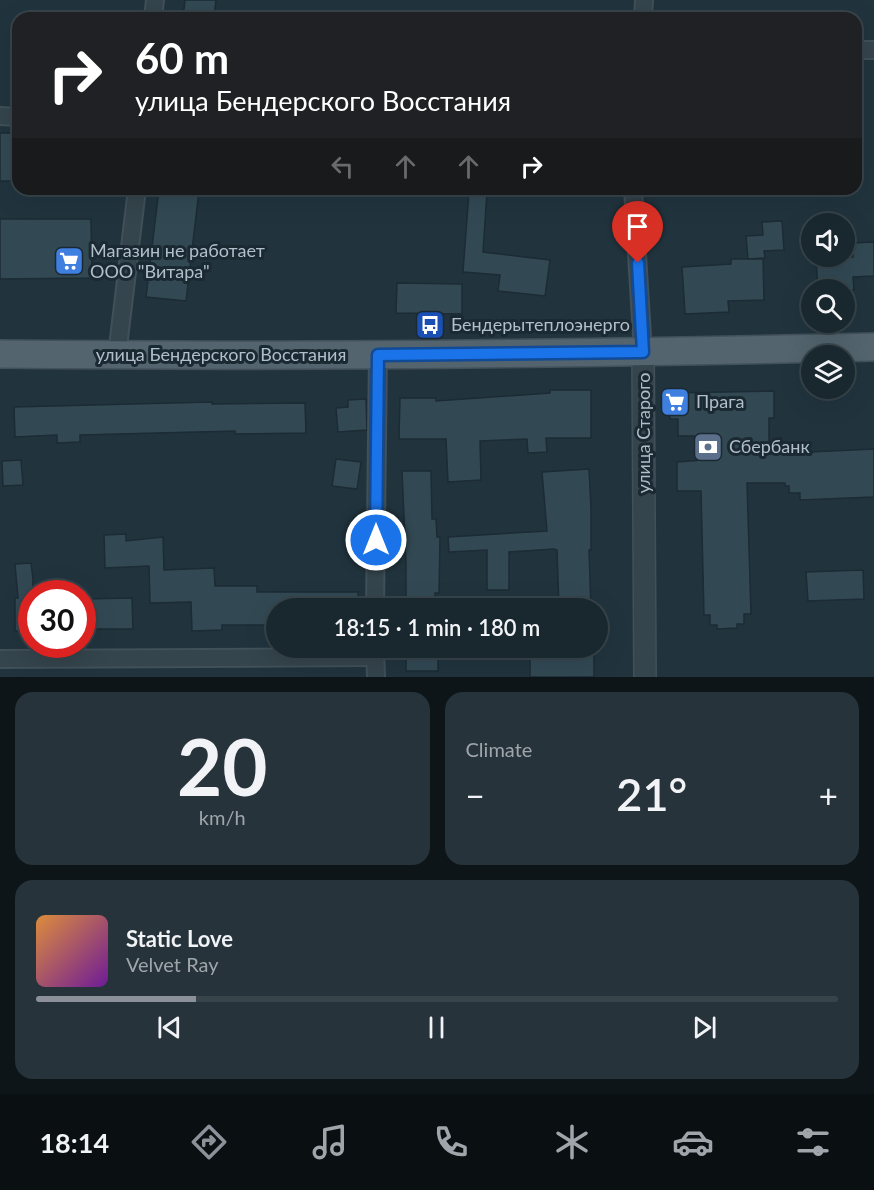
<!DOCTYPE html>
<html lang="en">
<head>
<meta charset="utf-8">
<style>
  body { margin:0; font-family:Lato,sans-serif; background:#26333a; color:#f1f3f6; height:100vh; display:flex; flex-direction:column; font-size:22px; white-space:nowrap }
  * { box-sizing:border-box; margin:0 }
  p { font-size:20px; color:#9fa5aa }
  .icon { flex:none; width:33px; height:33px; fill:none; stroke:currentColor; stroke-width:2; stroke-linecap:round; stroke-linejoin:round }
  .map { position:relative; height:677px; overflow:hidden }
  .sheet { display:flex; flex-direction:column; gap:15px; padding:15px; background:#0e1519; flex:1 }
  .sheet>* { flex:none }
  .top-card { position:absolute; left:12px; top:12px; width:850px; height:183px; border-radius:18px; box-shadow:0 6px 24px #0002,0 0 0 2px #37444a; background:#202124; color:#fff; overflow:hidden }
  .tools { position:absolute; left:801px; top:213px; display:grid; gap:12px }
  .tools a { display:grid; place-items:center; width:54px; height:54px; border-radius:50%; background:#19272e; box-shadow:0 6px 24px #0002,0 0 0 2px #37444a; font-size:30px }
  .speed { position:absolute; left:18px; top:580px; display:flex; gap:12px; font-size:30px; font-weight:700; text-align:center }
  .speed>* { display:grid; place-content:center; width:78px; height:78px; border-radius:50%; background:#19272e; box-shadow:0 6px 24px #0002,0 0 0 2px #37444a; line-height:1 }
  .speed .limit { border:9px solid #d22; background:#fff; color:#111 }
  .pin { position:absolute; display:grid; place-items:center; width:51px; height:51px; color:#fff; margin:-62px -26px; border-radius:50% 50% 50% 0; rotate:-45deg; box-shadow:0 0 6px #0007 }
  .pin .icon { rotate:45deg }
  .me { position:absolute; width:66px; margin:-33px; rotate:0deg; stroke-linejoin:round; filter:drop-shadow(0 0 4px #0008) }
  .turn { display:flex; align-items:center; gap:21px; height:126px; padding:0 24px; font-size:27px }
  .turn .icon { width:78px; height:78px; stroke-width:2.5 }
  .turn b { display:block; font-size:42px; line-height:51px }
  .lanes { display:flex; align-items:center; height:57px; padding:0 24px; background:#0003; justify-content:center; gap:30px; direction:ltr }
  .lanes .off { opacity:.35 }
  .big { font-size:45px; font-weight:600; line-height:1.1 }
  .sheet .widget { flex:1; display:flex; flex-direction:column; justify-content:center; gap:9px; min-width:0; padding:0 21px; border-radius:18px; background:#26333a }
  .sheet .dial { align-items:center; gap:0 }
  .dial b { font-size:78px; line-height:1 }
  .song { display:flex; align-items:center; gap:18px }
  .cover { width:72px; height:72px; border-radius:9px; background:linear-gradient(135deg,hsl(30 70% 55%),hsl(280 70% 35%)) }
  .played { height:6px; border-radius:3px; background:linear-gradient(90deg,#8c9099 20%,#37444a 20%) }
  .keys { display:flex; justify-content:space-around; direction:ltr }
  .heat { display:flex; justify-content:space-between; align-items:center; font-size:33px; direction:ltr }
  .sheet .tiles { flex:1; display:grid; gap:15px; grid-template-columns:1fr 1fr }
  .widget:last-child { grid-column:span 2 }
  .trip { position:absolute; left:266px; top:598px; width:342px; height:60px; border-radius:30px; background:#19272e; box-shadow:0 6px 24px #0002,0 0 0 2px #37444a; font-weight:600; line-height:60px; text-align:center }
  .menu { display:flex; height:96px; justify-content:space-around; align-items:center; background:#0a1012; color:#9fa5aa }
  .menu .icon { width:42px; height:42px }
  .menu .on { color:#8c9099 }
  .menu b { font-size:27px; color:#f1f3f6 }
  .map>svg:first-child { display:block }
</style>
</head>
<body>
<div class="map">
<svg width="874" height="677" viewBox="0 0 874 677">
  <rect width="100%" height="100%" fill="#21343e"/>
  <g fill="#324954" stroke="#1c2b34" stroke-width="1.5">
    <path d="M185,0H216L214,18H183Z"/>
    <rect x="0" y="133" width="18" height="48"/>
    <path d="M159,189L199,191L186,301L146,297Z"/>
    <path d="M469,191L487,192L483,252L550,260L545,296L498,291L500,275L463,272Z"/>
    <path d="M0,219H91L92,278L0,279Z"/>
    <path d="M782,221L784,250L764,251L765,258L748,259L746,236L763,235L762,222Z"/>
    <path d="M874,242V276L853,277L854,290H818L816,260L853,257L852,243Z"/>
    <path d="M731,259H763L764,300L728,301L729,312L685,314L682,267L731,264Z"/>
    <path d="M397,283L462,284V314L396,313Z"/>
    <path d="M550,390H591V438H546L547,452L528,453L527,439L480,441L481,480L448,482L446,439H399L400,398H436V401L550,393Z"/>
    <path d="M774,391V418H769V454L874,449V497L800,500V493H789V486H785V483H747L751,614H744V624H737V628L717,629V625H710V615H704L701,491H677V462L702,460L701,436H678V419H670L669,393Z"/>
    <path d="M366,399L367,430L338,432L336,408L348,407V400Z"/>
    <path d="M212,402V404L305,403L306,433L235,434V431L80,435V442L57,443V435L15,437L14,407Z"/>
    <path d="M336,459L361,462L357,489L332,486Z"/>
    <path d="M21,460L23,485L3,486L2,461Z"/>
    <path d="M589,469L591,508V550H589L591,609H559L557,550L554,549L509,552V590H487V550L449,552L448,537L547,531L542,472Z"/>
    <path d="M402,471H431L432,519H436L437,537H440L439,593H435L436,609H406V563Z"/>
    <path d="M126,534V541L163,537L164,570L214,568L215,586H257V592H358L359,609H276V625H222V630L192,631L191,602L150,603L149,566L105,568L104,535Z"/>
    <path d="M31,563L33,579L32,631H15V598H18L15,564Z"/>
    <path d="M863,570L864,599L808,601L806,572Z"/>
    <path d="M132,598L133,629H82V599Z"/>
    <rect x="406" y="648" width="32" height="23"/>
    <path d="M559,648H594V677H530V659L559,658Z"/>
  </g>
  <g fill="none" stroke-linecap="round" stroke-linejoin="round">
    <g stroke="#415059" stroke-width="20">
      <g id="minor">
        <path d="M153,18L155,0"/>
        <path d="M643,18L644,0"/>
        <path d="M856,50H874"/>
        <path d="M0,116L18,117"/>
        <path d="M633,189L643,352"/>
        <path d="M117,355L137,189"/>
        <path d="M375,609L378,355"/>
        <path d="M375,648L376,677"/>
        <path d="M0,659L375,657"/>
      </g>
    </g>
    <g stroke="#415059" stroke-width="24">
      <path id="tertiary" d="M643,352L645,677"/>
    </g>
    <g stroke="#415059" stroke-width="30">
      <path id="primary" d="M0,354C291,357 583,354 874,347"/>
    </g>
    <use href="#minor" stroke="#35454d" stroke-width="16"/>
    <use href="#tertiary" stroke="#35454d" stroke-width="21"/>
    <use href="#primary" stroke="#53646e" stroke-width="27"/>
  </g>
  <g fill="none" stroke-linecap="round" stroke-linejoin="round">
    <g stroke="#114b97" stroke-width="15">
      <path id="route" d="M376,540L378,355L643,352L638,263"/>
    </g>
    <use href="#route" stroke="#1a73e8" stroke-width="10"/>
  </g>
  <defs>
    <g id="supermarket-square" transform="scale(1.5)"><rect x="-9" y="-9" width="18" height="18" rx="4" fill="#3f7fe0" stroke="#1a2932"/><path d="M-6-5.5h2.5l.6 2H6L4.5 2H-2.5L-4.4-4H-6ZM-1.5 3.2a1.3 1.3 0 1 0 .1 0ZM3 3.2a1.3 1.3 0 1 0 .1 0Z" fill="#fff"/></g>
    <g id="bus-square" transform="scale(1.5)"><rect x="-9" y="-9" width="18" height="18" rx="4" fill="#1a4fb4" stroke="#1a2932"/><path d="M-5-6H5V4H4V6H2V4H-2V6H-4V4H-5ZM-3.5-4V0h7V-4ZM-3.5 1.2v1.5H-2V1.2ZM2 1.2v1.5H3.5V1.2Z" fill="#fff"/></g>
    <g id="bank-square" transform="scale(1.5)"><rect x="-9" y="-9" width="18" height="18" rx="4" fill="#5c6f8a" stroke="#1a2932"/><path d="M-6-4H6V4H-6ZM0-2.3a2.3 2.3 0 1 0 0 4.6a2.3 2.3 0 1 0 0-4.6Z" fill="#fff"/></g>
  </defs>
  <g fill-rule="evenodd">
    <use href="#supermarket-square" x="69" y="261"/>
    <use href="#bus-square" x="430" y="325"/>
    <use href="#supermarket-square" x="675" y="402"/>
    <use href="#bank-square" x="708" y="447"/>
  </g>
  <g text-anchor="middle" stroke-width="6" stroke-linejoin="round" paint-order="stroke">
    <g font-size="18" fill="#b0bfc9" stroke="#1a2932" text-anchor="start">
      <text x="90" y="257">Магазин не работает<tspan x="90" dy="21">ООО "Витара"</tspan></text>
      <text x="451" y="331">Бендерытеплоэнерго</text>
      <text x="696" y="408">Прага</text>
      <text x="729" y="453">Сбербанк</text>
    </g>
    <g font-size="18" fill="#b0bfc9" stroke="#1a2932">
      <text x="221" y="361">улица Бендерского Восстания</text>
      <text transform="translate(644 433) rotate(-90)" y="6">улица Старого</text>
    </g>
  </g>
</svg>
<div class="tools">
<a><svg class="icon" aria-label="sound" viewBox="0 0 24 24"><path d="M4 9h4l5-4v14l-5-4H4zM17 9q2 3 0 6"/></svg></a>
<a><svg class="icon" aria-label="search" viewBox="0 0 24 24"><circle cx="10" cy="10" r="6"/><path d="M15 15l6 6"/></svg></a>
<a><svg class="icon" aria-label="layers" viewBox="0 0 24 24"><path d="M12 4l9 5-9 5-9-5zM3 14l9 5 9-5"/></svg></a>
</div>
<div class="speed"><div class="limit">30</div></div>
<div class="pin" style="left:638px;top:263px;background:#d93025"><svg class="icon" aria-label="arrive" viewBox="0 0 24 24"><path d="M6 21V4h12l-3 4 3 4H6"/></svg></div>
<svg class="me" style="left:376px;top:540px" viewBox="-20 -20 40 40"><circle r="17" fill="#1a73e8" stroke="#fff" stroke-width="3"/><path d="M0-11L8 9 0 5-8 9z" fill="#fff"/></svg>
<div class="trip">18:15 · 1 min · 180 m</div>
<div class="top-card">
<div class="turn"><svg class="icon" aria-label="right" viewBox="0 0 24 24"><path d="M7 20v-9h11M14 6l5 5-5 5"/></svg><div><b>60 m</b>улица Бендерского Восстания</div></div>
<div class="lanes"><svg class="icon off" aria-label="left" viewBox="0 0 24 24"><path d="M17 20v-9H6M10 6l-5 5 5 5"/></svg><svg class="icon off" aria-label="ahead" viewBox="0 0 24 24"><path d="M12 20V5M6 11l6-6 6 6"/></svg><svg class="icon off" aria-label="ahead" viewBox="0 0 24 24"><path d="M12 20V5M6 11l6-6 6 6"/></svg><svg class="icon" aria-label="right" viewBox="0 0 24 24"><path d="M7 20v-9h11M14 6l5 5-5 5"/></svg></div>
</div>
</div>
<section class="sheet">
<div class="tiles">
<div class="widget dial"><b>20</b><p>km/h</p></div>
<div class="widget"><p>Climate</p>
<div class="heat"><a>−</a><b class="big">21°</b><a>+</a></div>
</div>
<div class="widget">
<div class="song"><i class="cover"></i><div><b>Static Love</b><p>Velvet Ray</p></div></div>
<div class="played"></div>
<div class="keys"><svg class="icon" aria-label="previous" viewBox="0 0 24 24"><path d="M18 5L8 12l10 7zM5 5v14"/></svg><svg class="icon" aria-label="pause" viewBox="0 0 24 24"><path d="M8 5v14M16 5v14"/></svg><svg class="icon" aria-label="next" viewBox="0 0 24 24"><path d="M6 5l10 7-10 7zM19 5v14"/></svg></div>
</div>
</div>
</section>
<nav class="menu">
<b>18:14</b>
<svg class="icon on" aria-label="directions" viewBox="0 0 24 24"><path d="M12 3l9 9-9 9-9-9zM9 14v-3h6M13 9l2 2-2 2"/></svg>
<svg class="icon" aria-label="music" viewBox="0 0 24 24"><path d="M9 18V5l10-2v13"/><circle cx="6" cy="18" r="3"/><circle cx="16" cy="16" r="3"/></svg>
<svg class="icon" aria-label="phone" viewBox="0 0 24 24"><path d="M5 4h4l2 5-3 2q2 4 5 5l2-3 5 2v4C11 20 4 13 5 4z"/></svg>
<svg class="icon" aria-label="climate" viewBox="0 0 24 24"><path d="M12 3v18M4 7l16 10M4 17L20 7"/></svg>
<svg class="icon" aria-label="car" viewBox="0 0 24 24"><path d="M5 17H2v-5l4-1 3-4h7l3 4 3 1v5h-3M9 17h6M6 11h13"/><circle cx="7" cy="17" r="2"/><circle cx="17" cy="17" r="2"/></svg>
<svg class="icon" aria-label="filters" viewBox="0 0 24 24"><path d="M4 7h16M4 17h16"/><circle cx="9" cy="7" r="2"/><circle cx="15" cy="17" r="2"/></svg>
</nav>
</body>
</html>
